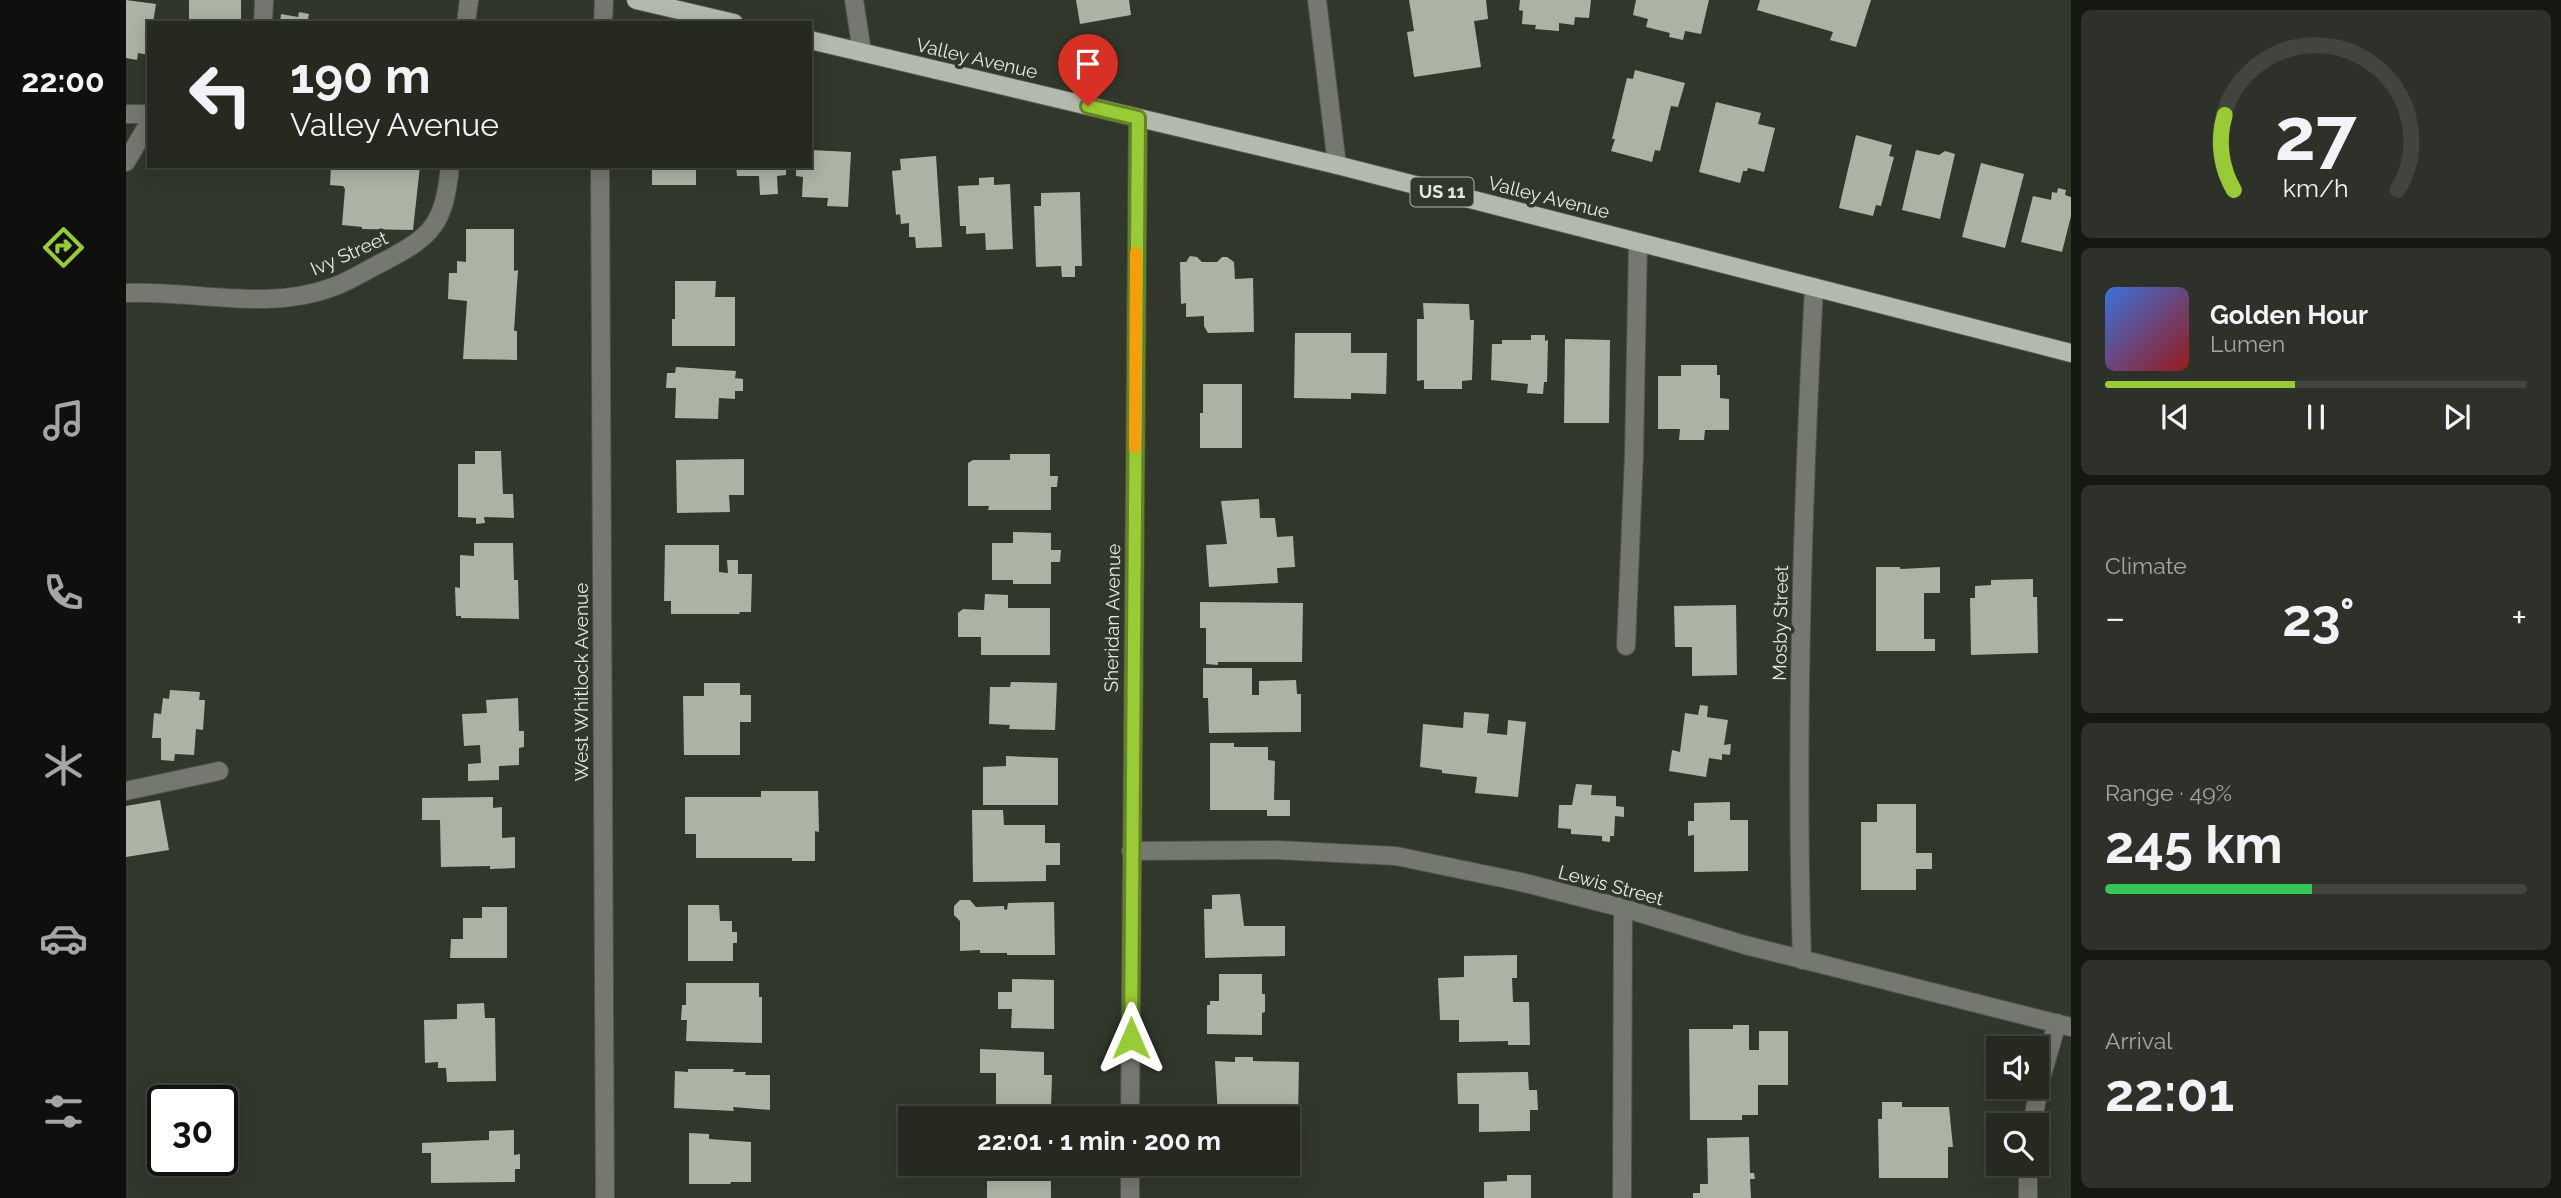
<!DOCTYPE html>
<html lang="en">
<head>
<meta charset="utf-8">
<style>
  body { margin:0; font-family:Raleway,sans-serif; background:#2e3129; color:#f1f3f6; height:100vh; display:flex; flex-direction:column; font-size:26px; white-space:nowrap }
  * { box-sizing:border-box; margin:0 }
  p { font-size:23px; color:#a4a6a5 }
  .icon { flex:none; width:38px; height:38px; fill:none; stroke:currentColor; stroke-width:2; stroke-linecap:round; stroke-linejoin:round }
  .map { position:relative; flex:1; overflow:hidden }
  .panel { display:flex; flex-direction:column; gap:10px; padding:10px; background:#151712; width:490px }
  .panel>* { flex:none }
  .hud { position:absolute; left:21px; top:21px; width:665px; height:147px; border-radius:0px; box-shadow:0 4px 18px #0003,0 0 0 2px #42453e; background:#262920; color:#f1f3f6; overflow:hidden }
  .buttons { position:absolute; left:1860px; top:1036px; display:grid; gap:14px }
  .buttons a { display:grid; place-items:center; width:63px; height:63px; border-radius:0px; background:#262920; box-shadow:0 4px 18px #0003,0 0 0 2px #42453e; font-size:35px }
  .speed { position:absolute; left:21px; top:1085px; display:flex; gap:14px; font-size:35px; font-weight:700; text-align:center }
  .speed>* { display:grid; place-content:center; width:91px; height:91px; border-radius:50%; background:#262920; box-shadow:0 4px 18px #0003,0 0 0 2px #42453e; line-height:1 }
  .speed .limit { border:4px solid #111; border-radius:10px; background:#fff; color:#111 }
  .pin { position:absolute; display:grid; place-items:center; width:60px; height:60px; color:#fff; margin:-72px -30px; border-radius:50% 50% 50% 0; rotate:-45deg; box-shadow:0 0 7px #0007 }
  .pin .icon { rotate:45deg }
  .me { position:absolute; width:77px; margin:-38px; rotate:0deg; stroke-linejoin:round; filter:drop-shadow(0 0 5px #0008) }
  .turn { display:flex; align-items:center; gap:24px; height:147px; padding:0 28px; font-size:32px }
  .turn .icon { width:91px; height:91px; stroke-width:2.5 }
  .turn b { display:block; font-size:49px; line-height:60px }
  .big { font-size:52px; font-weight:700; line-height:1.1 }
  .panel .tile { flex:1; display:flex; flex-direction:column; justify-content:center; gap:10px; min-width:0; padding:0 24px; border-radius:10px; background:#2e3129 }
  .panel .dial { align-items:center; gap:0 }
  .dial svg { height:182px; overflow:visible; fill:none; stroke:#42453e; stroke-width:7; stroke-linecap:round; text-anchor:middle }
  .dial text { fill:#f1f3f6; stroke:none }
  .song { display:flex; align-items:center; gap:21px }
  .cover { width:84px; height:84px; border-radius:10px; background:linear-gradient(135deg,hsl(220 70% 55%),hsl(0 70% 35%)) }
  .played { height:7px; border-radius:4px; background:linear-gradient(90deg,#99cb36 45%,#42453e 45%) }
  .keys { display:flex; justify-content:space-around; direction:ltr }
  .heat { display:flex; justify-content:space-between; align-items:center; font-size:38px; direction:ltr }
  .charge { height:10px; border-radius:5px; background:linear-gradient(90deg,#34c759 49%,#42453e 0) }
  .trip { position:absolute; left:772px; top:1106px; width:402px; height:70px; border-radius:0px; background:#262920; box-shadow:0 4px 18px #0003,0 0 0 2px #42453e; font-weight:700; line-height:70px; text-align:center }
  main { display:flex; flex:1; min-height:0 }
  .dock { display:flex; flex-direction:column; width:126px; justify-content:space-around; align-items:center; background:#0f100d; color:#a4a6a5 }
  .dock .icon { width:49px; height:49px }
  .dock .on { color:#99cb36 }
  .dock b { font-size:32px; color:#f1f3f6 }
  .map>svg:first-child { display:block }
</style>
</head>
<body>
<main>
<nav class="dock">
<b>22:00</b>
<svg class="icon on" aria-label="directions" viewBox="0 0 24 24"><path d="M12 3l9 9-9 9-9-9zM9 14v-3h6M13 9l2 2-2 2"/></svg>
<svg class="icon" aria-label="music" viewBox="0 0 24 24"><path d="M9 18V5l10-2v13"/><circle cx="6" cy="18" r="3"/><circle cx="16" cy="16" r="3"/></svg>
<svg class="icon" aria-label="phone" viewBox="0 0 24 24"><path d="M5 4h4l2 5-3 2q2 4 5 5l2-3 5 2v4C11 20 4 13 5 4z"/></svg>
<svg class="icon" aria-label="climate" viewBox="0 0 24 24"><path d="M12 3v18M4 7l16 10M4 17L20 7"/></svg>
<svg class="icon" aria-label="car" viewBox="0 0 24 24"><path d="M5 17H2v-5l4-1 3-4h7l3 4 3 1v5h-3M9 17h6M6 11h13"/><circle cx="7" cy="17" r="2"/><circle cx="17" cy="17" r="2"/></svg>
<svg class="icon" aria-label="filters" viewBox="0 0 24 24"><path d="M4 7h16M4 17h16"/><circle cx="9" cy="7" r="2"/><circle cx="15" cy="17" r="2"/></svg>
</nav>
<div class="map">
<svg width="1945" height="1198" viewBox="0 0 1945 1198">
  <rect width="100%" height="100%" fill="#32372b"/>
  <g fill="#acb3a4">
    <path d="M0,0L30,4L27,23H23L22,55L12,53L11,60L0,58Z"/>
    <rect x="63" y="0" width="52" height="23"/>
    <path d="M950,0H1003L1005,15L954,24Z"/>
    <path d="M1283,0H1360L1362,19L1348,21L1355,67L1288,77L1281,32L1288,31Z"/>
    <path d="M1394,0H1465L1463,18L1449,17L1448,25L1433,23V31L1409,29L1410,25L1396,24L1397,11L1393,10Z"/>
    <path d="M1510,0H1583L1575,34L1559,31L1557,40L1543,37L1544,33L1520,27L1522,19L1507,15Z"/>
    <path d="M1634,0H1745L1730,47L1704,40L1707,32L1631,10Z"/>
    <path d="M173,12L183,14L182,19L199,23H154L155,14L172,17Z"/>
    <path d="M1509,70L1559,83L1552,107L1545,106L1534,151L1529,150L1526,162L1485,151L1489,139H1486L1501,78L1507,79Z"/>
    <path d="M1590,102L1635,113L1632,124L1649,128L1638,172L1622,168L1621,171H1617L1614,183L1573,172Z"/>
    <path d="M1730,135L1766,145L1763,156L1768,157L1755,206L1750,205L1747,216L1713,208Z"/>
    <path d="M684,150L725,152L722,207L701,206L702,198L676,197L677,177L670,176V166H684Z"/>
    <path d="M1790,150L1813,155L1819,151L1829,154L1814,219L1776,210Z"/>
    <path d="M810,156L816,247L790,248L789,237H783V223L775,224L774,214L770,215L766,171L775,170L774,159Z"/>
    <path d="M1855,163L1898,174L1879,248L1836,237Z"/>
    <path d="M205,166H294L287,230L236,229V227L216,225L219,189L217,186L204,185Z"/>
    <rect x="526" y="166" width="44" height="19"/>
    <path d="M610,166H660V175L651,176L652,194L634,195L633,176H611Z"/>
    <path d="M868,177V185L884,184L887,249L860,250L859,233L840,234V226H834L832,186L853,185V178Z"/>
    <path d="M1932,188L1940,190L1939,195L1945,197V216L1936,252L1895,242L1907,196L1925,200L1926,192L1931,193Z"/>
    <path d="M954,192L956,266H949V277H936L935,266L910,267L908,206H915V193Z"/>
    <path d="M340,229H388V271L392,270L388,331H391V360L337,359L341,301L322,299L323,273H331V261L340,262Z"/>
    <path d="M1064,256L1071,257L1076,262H1091L1096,257H1101L1108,262L1109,279L1127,278L1128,332L1082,333L1078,326V316L1060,317V303L1055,304L1054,262H1060Z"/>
    <path d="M549,281H590L589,297H609V346H546V319H549Z"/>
    <path d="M1297,303L1343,304L1344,320H1348L1346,380L1336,381V389H1298V380L1291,381V319H1298Z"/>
    <path d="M1169,333H1225V353H1261L1260,394L1225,393V399L1168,398Z"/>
    <path d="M1405,335H1419V341L1422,340L1421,382H1418L1417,394L1401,393L1402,384L1365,380L1366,344H1376V340H1405Z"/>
    <path d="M1439,339L1484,340L1483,423H1438Z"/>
    <path d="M1555,365H1591V375H1594V398L1603,399V430H1579L1578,440H1553L1554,429H1532V376H1555Z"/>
    <path d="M550,367L610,371L609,378L617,379V391H609V399L593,398L592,419L549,418L550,388H540L541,373H549Z"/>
    <path d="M1077,384H1116V448H1074V413H1077Z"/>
    <path d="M349,451H375L377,494H387L388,518L358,517L359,523L350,524V518L332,517V464H349Z"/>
    <path d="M884,454H924V476H932L931,487H925V510H862L863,506H842V463L847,460H884Z"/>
    <path d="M618,459V495H603L604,512L551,513L550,460Z"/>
    <path d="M1133,499L1134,518H1149L1151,537L1167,536L1169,567L1151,568L1152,583L1083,587L1080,545L1101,544L1095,501Z"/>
    <path d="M887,532L925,533V550H935L934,562H925V584H887V580H866V543H887Z"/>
    <path d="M348,543H387L388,580H392L393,619L335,618V616H330L329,587L334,588V555L348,556Z"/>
    <path d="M539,545H593V572L602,573L601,560H612V574H626L625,612H613L614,614H545V601H538Z"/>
    <path d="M1750,567H1774V569L1814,567V593H1798V639H1809V651H1750Z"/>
    <path d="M1907,579V597H1911L1912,653L1845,655L1844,598H1849V586L1865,585V580Z"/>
    <path d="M859,594L882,595V608H924V655H855V637H832V613L837,609L858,610Z"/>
    <path d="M1074,602L1177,603L1176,662H1092V665L1080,664V628H1074Z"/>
    <path d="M1610,605L1611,675L1566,676V647H1549L1548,606Z"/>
    <path d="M1077,668H1126V695H1133V681L1170,680L1171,694H1175V732L1083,733L1082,698H1077Z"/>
    <path d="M885,682L931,683L929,730L883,729L884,725L863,724L864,687H884Z"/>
    <path d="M578,683H614V695H625V722H614V755H558L557,696H578Z"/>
    <path d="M44,690L74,692L73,700H79L77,730L70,729L68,755L49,754L48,761L35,760V738H26L28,713L35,714L37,698L43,699Z"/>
    <path d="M392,698L393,731H398V747L393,748V765L373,766V780L342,781V764L355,763L354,745L338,746L336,714L361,713L360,700Z"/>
    <path d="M1574,705L1582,706L1581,717L1602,720L1598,745L1605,744L1604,755L1596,754V760L1583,758L1580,777L1543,771L1546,750L1554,752L1559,713L1572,715Z"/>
    <path d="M1338,712L1363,714L1361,733L1381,735L1382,720L1400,722L1392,797L1349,793L1351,777L1316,773V770L1294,767L1297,724L1337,728Z"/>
    <path d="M1084,743H1108V747H1142V760L1149,761L1148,800H1164V816H1141V810H1084Z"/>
    <path d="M880,756L932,758V805H857V767L880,766Z"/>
    <path d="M1450,784L1466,785L1465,795L1490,796V806L1498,807V817L1489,816L1488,836H1484V842L1476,841V836L1445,834V829L1432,828L1433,805H1446Z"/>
    <path d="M635,791H692L693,832L689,831V861H666V858H570V834H559V797H635Z"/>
    <path d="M367,797V808L376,807V838L389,837V868L364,869V866L315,867L314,820H296V798Z"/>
    <path d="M34,800L43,850L0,857V806Z"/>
    <path d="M1604,802V820H1622V871L1568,872V835L1562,836V821H1568V803Z"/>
    <path d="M1751,804H1790V853H1806V869H1790V890H1735V822H1751Z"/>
    <path d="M846,810H877L878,825H919V843H934V865H920V881L847,882Z"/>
    <path d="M1114,894L1118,926H1159V956L1079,958L1078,909H1086V895Z"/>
    <path d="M834,900H844L850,907L878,906V909L881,910L882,903L928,902L929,955H881V953H854V950L834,951V921L828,915V906Z"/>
    <path d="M562,905H593L594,921H606V932H611V943H607V961H562Z"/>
    <path d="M356,907H381V958H324L325,939H337V918H356Z"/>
    <path d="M1391,955V978H1386L1387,1002H1403L1404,1045H1382V1041L1333,1042V1020H1314L1312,978L1338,977V956Z"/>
    <path d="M1093,974H1136V994H1139V1012L1136,1013V1035L1081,1034V1005H1084V1001H1093Z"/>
    <path d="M886,979L928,980V1029L885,1028L886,1009H872V992H886Z"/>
    <path d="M560,983H633V997H636V1043L560,1041L561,1020H555L556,1005H560Z"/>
    <path d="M358,1003L359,1018H369L370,1081L321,1082L320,1068H312V1062L299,1063L298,1020L331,1019V1004Z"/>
    <path d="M1607,1025H1623V1050H1633V1031H1662V1085H1632V1115H1616V1120H1564L1563,1029H1607Z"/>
    <path d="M854,1049L918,1052V1075H926L925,1108L870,1106V1073H854Z"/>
    <path d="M1109,1057H1127V1061L1173,1062L1172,1119L1139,1118L1140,1105H1118V1118H1092L1089,1061L1109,1062Z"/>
    <path d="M562,1069H608L607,1072H620L619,1075H644V1110L607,1107L608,1111L548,1108L549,1071L562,1072Z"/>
    <path d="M1402,1072L1403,1090H1411L1412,1110H1404V1131L1353,1132V1104H1332L1331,1073Z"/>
    <path d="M1756,1102H1776V1107H1823L1827,1147H1822V1178H1753L1752,1119H1756Z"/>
    <path d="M388,1130V1155L394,1154V1169H389V1182L305,1183V1153H296V1143L363,1140V1131Z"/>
    <path d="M563,1133L583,1134V1139L625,1142V1182H605L604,1184H563Z"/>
    <path d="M1623,1137L1624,1173H1628L1629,1179H1624L1625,1198H1567V1193H1574V1184H1582L1581,1138Z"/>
    <path d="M1381,1175H1405V1198H1358V1182L1381,1181Z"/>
    <rect x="861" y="1181" width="64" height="17"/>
  </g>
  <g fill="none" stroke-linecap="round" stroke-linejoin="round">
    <g stroke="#4f5348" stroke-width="20">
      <g id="minor">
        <path d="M728,0L736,52"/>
        <path d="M1191,0L1211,165"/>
        <path d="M137,23L138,0"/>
        <path d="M340,23L343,0"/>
        <path d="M477,23L478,0"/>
        <path d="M0,114H23"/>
        <path d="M0,162L23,123"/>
        <path d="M474,166L479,1198"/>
        <path d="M0,293C68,290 141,312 207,287C224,281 239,271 255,263C307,236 318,225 324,166"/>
        <path d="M1500,646L1508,455L1512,242"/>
        <path d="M0,791L93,771"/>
        <path d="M1005,851L1152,850L1270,856L1395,882L1497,908L1619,945L1945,1027"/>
        <path d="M1676,960C1669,736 1676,511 1688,287"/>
        <path d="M1004,1118L1012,118"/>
        <path d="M1906,1125L1914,1082L1931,1023"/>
        <path d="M1902,1164V1198"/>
        <path d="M1004,1198V1164"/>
        <path d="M1496,1198L1497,908"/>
      </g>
    </g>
    <g stroke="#4f5348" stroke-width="20">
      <g id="major">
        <path d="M510,0L608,23"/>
        <path d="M684,40L1211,165L1945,353"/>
      </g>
    </g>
    <use href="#minor" stroke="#757871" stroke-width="18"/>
    <use href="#major" stroke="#b4b9ad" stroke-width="18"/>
  </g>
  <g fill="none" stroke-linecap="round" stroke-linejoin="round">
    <g stroke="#638423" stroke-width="18">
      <path id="route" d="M962,106L1012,118L1005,1038"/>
    </g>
    <use href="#route" stroke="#99cb36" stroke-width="12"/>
    <path stroke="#f59e0b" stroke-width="12" d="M1009,447L1010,253"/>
  </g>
  <g text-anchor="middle" stroke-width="7" stroke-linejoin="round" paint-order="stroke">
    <rect fill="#32372b" stroke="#b0b4ab" stroke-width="2" x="1284.5" y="177.5" width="63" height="29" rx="5"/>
    <g font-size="18" font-weight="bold" fill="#e6e9e2">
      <text x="1316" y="198">US 11</text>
    </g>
    <g font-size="19" fill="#e6e9e2" stroke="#32372b">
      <text transform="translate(851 58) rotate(13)" y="7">Valley Avenue</text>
      <text transform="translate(1423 197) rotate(14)" y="7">Valley Avenue</text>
      <text transform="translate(223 253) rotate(-24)" y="7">Ivy Street</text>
      <text transform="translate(986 618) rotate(-89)" y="7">Sheridan Avenue</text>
      <text transform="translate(1654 623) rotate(-89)" y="7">Mosby Street</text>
      <text transform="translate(455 682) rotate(-90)" y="7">West Whitlock Avenue</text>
      <text transform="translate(1485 885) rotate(15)" y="7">Lewis Street</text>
    </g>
  </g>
</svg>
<div class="buttons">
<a><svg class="icon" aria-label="sound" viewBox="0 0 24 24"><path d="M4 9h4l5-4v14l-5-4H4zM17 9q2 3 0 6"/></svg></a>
<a><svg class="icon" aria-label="search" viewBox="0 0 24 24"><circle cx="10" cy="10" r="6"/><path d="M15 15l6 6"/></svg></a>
</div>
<div class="speed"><div class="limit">30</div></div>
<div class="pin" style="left:962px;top:106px;background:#d93025"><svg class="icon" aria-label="arrive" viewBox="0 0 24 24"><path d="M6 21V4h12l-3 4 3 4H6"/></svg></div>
<svg class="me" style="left:1005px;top:1038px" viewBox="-20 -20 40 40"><path d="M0-17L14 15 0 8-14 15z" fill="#99cb36" stroke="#fff" stroke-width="4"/></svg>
<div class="trip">22:01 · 1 min · 200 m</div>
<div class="hud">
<div class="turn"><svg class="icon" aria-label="left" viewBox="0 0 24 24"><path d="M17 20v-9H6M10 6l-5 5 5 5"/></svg><div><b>190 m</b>Valley Avenue</div></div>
</div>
</div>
<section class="panel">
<div class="tile dial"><svg viewBox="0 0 100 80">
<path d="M14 69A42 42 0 1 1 86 69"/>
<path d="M14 69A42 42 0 0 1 10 36" stroke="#99cb36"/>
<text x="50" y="56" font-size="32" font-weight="700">27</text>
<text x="50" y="72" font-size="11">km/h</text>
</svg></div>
<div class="tile">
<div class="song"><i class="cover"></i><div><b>Golden Hour</b><p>Lumen</p></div></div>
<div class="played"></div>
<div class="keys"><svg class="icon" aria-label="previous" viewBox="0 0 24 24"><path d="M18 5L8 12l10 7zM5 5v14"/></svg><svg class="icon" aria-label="pause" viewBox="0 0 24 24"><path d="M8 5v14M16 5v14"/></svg><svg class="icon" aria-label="next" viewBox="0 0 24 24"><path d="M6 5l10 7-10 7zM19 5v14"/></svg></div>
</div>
<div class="tile"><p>Climate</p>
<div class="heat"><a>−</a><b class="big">23°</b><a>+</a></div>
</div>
<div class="tile"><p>Range · 49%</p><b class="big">245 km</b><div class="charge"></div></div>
<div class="tile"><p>Arrival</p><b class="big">22:01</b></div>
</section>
</main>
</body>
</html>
